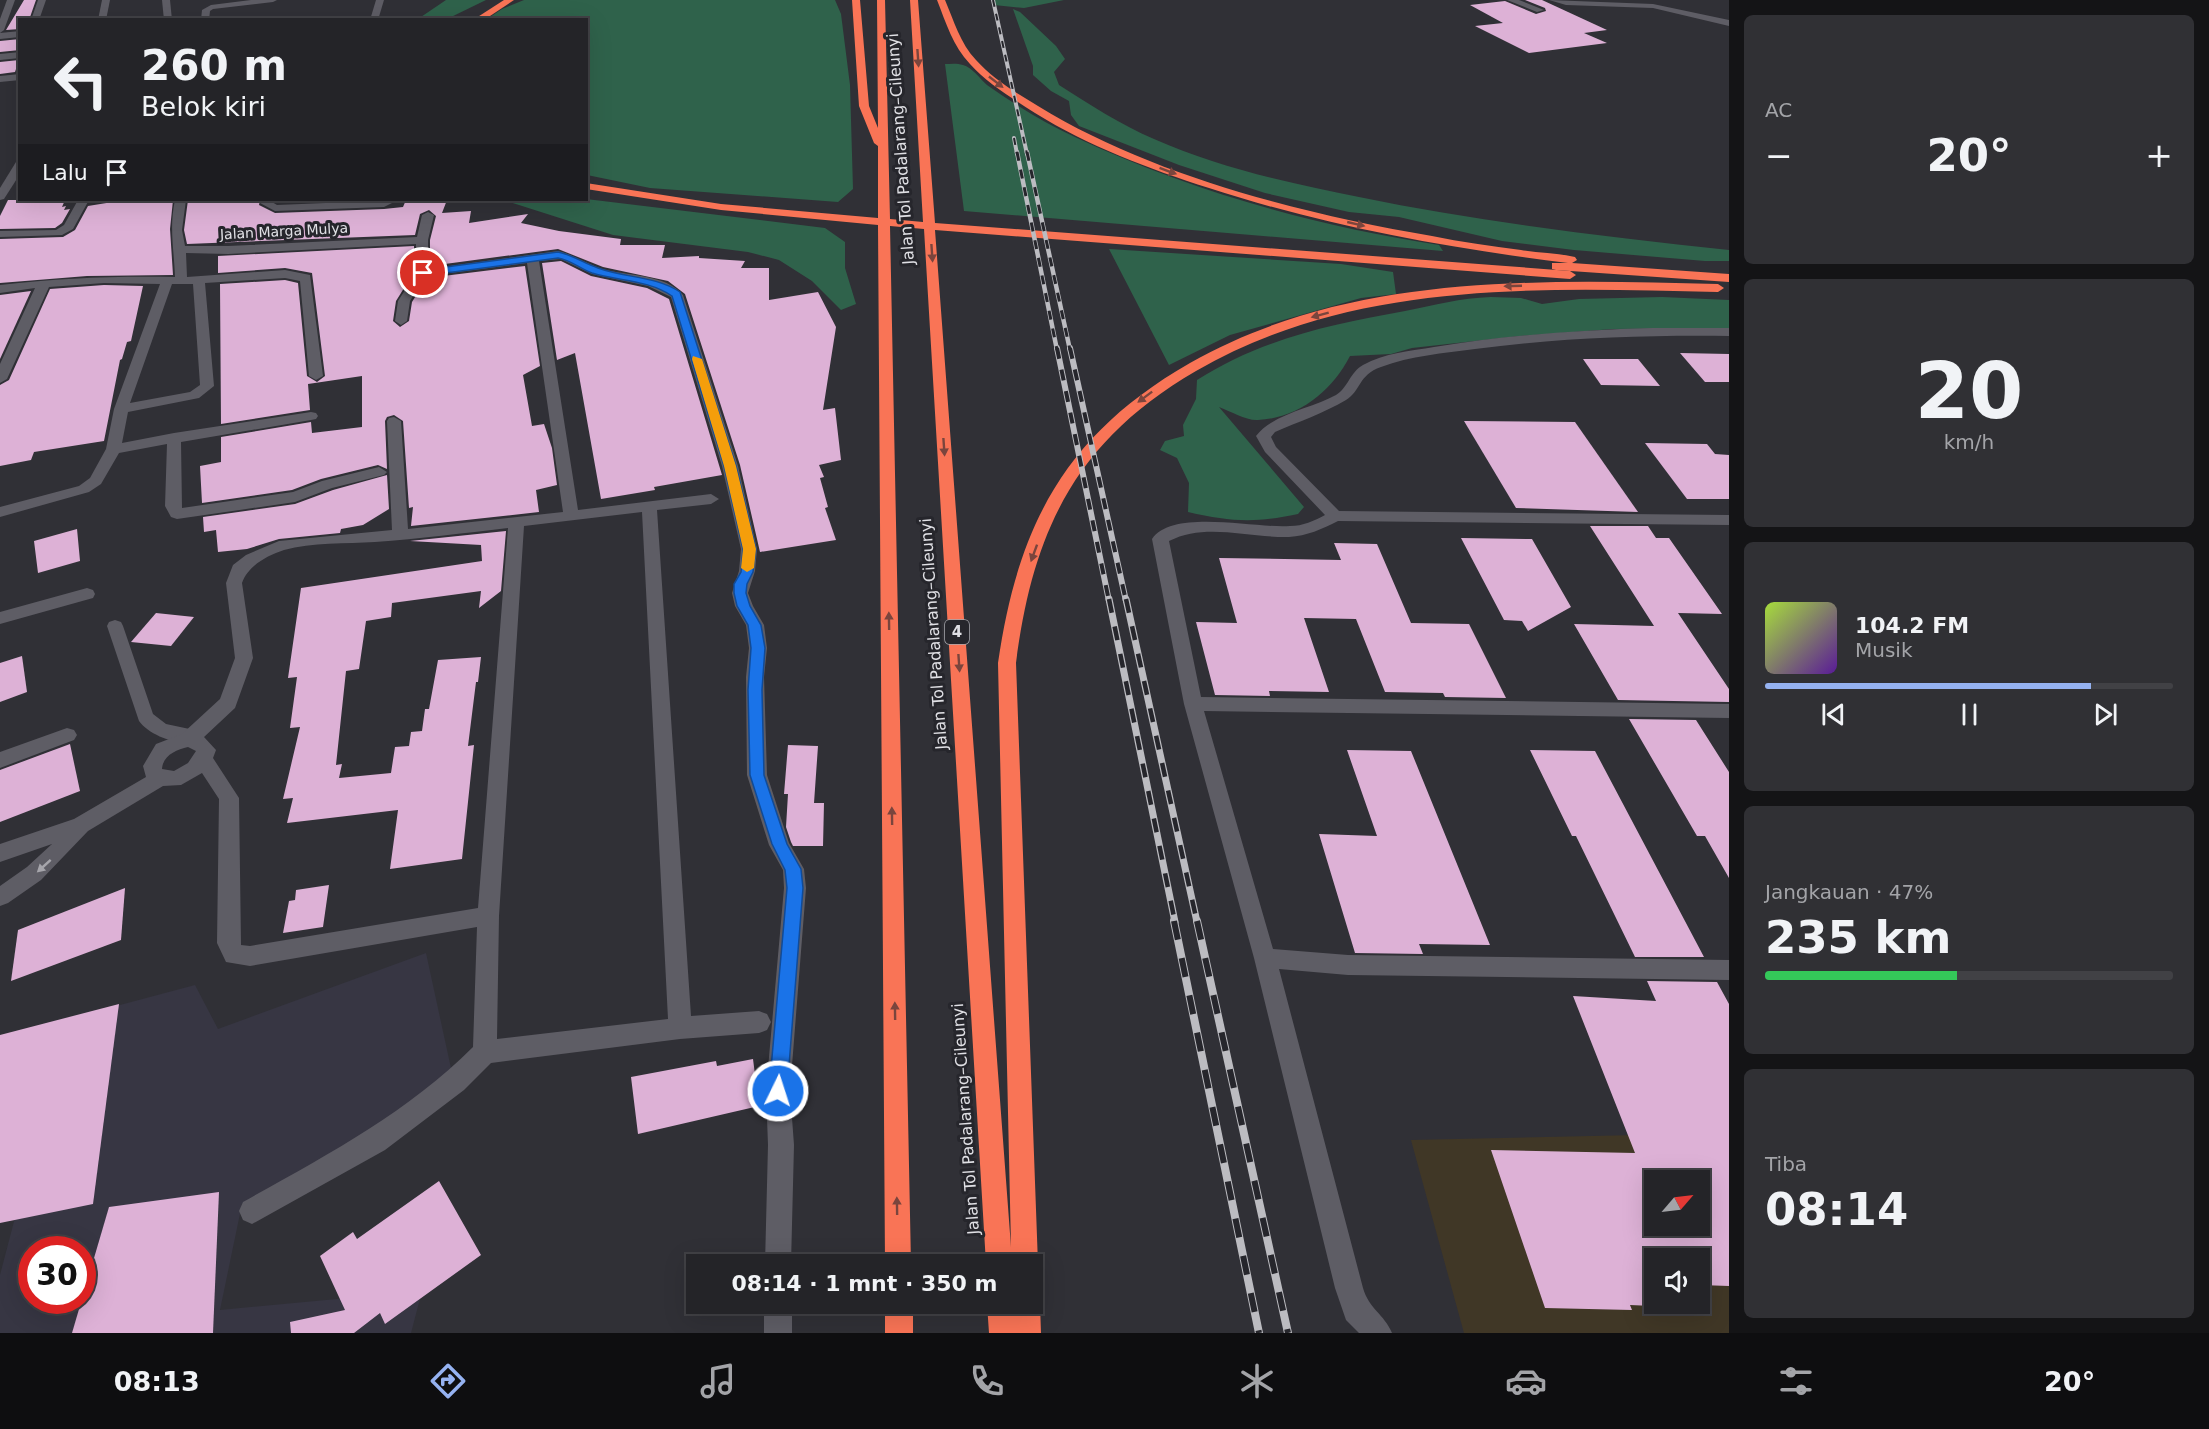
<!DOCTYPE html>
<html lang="id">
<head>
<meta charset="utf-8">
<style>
  body { margin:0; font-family:"DejaVu Sans",sans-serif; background:#303034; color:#f1f3f6; height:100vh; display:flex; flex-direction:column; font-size:22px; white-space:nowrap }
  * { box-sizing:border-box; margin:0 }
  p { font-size:20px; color:#a3a4a8 }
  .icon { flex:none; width:33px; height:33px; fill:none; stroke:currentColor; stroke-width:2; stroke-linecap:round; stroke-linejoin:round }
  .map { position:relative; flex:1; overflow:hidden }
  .details { display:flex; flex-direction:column; gap:15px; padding:15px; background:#141416; width:480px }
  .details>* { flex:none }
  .top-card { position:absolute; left:18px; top:18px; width:570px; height:183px; border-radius:0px; box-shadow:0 6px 24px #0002,0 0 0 2px #414145; background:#242428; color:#f1f3f6; overflow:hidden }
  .needle { width:39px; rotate:62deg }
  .tools { position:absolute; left:1644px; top:1170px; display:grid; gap:12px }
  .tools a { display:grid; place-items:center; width:66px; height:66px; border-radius:0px; background:#242428; box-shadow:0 6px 24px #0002,0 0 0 2px #414145; font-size:30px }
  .speed { position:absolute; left:18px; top:1236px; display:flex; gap:12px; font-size:30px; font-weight:700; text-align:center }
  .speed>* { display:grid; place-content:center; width:78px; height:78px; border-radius:50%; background:#242428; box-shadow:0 6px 24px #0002,0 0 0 2px #414145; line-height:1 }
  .speed .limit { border:9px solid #d22; background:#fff; color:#111 }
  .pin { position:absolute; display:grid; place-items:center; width:51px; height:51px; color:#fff; margin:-26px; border:3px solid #fff; border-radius:50%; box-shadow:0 2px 6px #0007 }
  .me { position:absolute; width:66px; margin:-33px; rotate:4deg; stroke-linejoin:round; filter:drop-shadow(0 0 4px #0008) }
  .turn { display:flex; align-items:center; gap:21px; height:126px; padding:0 24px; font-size:27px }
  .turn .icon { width:78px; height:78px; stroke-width:2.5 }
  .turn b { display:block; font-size:42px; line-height:51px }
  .then { display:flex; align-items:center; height:57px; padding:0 24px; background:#0003; gap:12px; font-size:22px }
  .big { font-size:45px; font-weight:700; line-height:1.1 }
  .details .widget { flex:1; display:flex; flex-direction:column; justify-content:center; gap:9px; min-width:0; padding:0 21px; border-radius:9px; background:#303034 }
  .details .dial { align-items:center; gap:0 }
  .dial b { font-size:78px; line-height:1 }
  .song { display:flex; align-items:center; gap:18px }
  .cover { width:72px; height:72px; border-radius:9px; background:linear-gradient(135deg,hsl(80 70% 55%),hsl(270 70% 35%)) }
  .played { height:6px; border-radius:3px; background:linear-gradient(90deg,#95b2f1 80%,#414145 80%) }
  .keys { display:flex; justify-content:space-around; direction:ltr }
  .heat { display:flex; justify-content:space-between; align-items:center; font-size:33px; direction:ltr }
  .charge { height:9px; border-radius:4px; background:linear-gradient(90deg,#34c759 47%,#414145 0) }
  .trip { position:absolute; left:686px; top:1254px; width:357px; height:60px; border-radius:0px; background:#242428; box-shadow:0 6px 24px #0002,0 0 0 2px #414145; font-weight:700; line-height:60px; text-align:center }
  .tab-bar { display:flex; height:96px; justify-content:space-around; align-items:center; background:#0e0e10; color:#a3a4a8 }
  .tab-bar .icon { width:42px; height:42px }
  .tab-bar .active { color:#95b2f1 }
  .tab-bar b { font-size:27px; color:#f1f3f6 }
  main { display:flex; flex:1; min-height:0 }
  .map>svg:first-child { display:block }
</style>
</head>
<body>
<main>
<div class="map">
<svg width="1729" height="1333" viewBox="0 0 1729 1333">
  <rect width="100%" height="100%" fill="#303036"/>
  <path fill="#403726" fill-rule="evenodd" d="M1729,1133V1333H1464L1411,1140ZM1654,1180H1700V1226H1654ZM1654,1258H1700V1304H1654Z"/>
  <path fill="#373643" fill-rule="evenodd" d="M426,953L454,1082L335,1163L242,1204L220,1310L422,1291L411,1333H0V1275L45,1103L0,1037L195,985L218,1029ZM32,1250H82V1300H32Z"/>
  <g fill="#2f624b">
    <path d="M446,0H486L447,19H418Z"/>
    <path d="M524,0H835L841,14L850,85L853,189L838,202L650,188L587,175L586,20L487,19L502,9Z"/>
    <path d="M993,0H1064L1024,8L994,5Z"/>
    <path d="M1013,9L1020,12L1056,46L1065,59L1054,72L1059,85C1089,104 1121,125 1154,139C1219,168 1290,183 1359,197C1481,222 1605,237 1729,250V261H1705L1574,250L1502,241L1399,217L1349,212L1309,203L1265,193L1179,165L1079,126L1071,115L1069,101L1051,91L1033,75V66Z"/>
    <path d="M945,64C950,64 957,63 963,65C972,67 980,79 987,85C1015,105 1046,124 1077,138C1191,191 1315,226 1439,245L1443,251L964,211Z"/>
    <path d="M586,199L825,228L845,242V268L856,304L841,310L812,281L779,260L748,252L613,235L503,200Z"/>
    <path d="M1109,249L1341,264L1393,272L1396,294L1361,298L1230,335L1169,365Z"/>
    <path d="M1491,297L1521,298L1542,304L1579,299L1662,297L1729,300V328L1613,329L1520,336L1412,348L1391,354L1350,356C1332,391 1299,418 1258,420C1247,421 1230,411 1219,407L1304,507L1298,514C1256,523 1231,522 1188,512L1189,483L1177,458L1160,450L1165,441L1184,436L1183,425L1196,399L1197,380C1261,339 1332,324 1405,311C1435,305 1460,298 1491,297Z"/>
  </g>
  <g fill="#ddb1d6" fill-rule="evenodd">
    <path d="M24,0H36L29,20H20V29L6,30Z"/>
    <path d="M1525,0H1542L1607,30L1584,33L1607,43L1529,53L1475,26L1503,23L1470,5L1505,1L1536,14L1546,11L1545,8Z"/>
    <path d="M20,39V50L0,52V41Z"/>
    <path d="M19,60L15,72L0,74V62Z"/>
    <path d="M8,200H65L62,207L66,206L64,210L70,209L62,223L55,228L0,229V216Z"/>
    <path d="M125,200H173L170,229L173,275L87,276L0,283V239L63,237L75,230L88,206Z"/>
    <path d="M188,200H260L259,205L275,213L384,209L403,207L406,200H447L442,213L471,211L469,223L528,214L521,223L559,231L621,239L620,245H665L662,258L699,256V258L745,261L741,268H769V300L818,292L836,327L823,410L835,408L841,460L819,465L824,477L820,478L828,507L825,508L836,540L760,552L740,465L685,294L668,281L603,267L558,249L430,266V240L436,216L429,210L420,214L415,235L187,244L184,230Z"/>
    <path d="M414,246V272L396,301L393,321L400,327L409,321L412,302L427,278L525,266L540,366L523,375L532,426L544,424L552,448L557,485L536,490L539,512L411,526L413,507L409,508L403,421L394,415L387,417L385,421L387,469L378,465L321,479L292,490L202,503L200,466L221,462V437L311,422L312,433L362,427V376L308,384L310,410L221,424L220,284L285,280L298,283L307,376L317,382L325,376L312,273L285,268L218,273V256Z"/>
    <path d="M561,261L591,276L647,288L669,299L722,475L654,487L655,490L601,499L575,353L557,360L542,263Z"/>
    <path d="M104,285L143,286L131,341L127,342L122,359L120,360L104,441L34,452L31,460L0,466V385L9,380L50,289Z"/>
    <path d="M31,291L0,359V295Z"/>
    <path d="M1680,353L1729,354V382H1705Z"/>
    <path d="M1583,359H1638L1660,386L1601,385Z"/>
    <path d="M1464,421L1575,422L1638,512L1516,508Z"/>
    <path d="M1645,443L1707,444L1715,454L1729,455V499H1687Z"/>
    <path d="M387,475L389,509L363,525L341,529L340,533L279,539L247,549L218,552L216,530L204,532L203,517L295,504L333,490Z"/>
    <path d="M1590,526H1648L1656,538H1669L1722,614L1678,613L1729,689V702L1618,700L1574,624L1654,626Z"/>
    <path d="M77,529L80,561L38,573L34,541Z"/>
    <path d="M506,531L501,591L479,608L481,591L392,603L391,617L366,621L359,669L346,671L336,765L342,764L339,778L391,773L395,747L409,746L411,732L422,731L425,709H429L438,660L481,657L478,682H476L468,746L474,745L462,859L390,869L398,810L287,823L293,798L283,799L300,727L290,728L297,677L288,678L301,588L482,561L481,545L410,541Z"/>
    <path d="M1461,538L1532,539L1571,607L1528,631L1522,621L1504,620Z"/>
    <path d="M1334,543L1377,544L1411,623L1469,624L1506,698L1445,697L1443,693L1385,692L1356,619L1304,618L1329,692L1269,691L1270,696L1215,695L1196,622L1237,623L1219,558L1341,560Z"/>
    <path d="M156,613L194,617L171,646L131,642Z"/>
    <path d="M22,656L27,692L0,702V663Z"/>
    <path d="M1629,719L1696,720L1729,772V878L1705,836H1697Z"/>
    <path d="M70,744L80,791L0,822V770Z"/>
    <path d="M788,745L818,746L814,803H824L823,846H793L791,842L786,827L788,794H784Z"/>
    <path d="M1347,750L1411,751L1490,945L1419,944L1423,954L1355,953L1319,834L1377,836Z"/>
    <path d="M1530,750L1595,751L1704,957H1635L1576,836H1572Z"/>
    <path d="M329,885L323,927L283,933L289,901L295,900L296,890Z"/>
    <path d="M125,888L121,940L11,981L18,930Z"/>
    <path d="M1647,981L1717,982L1729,1004V1286L1700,1285V1258H1654V1304H1673L1675,1307L1630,1305L1632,1310L1545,1308L1491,1150L1635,1153L1573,996L1656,1001ZM1654,1180H1700V1226H1654Z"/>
    <path d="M119,1004L93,1204L0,1223V1035Z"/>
    <path d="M753,1059L759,1106L638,1134L631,1077L716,1061L717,1066Z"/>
    <path d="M439,1181L481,1255L385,1324L380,1313L354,1333H291L290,1322L345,1310L320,1256L353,1232L357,1239Z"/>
    <path d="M219,1192L213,1333H72L109,1207Z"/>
  </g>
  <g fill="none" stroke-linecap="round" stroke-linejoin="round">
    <path fill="#5e5d65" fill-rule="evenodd" d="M115,620L121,622L123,626L153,714L166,724L199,731L202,736L199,741C180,747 150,736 139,721L107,626L109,622Z"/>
    <g fill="#5e5d65" fill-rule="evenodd">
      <path d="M7,0H15L4,30L0,33V19Z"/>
      <path d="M38,0H46L39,20H31Z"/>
      <path d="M102,0H110L106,20H98Z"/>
      <path d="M162,0H170L172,20H164Z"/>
      <path d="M251,0H277L273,2L213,9L210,11L209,20H201L202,10L211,5Z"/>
      <path d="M376,0H384L378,20H370Z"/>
      <path d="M1507,0H1519L1544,10L1537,12Z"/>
      <path d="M1549,0L1653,4L1729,20V26L1653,8L1566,5Z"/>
      <path d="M20,31V37L0,39V33Z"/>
      <path d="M20,52V58L0,60V54Z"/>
      <path d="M20,74V80L0,82V76Z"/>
      <path d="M20,161V174L4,199L0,200V188L16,162Z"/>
      <path d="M78,200H89L73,229L62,235L0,237V231L56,230L64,225Z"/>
      <path d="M175,200H186L182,230L185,246H228L417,237L422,215L428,212L434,215L428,240V269L558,251C574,255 587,264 602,269C627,276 666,274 683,295L738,466L757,549L755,571L748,593L753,606L764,625L767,648L764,677L767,775L789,843L804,869L806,888L790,1091L794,1145L791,1264H765L768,1145L766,1091L784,888L783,870L769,845L747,775L746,677L749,648L746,625L735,606L732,593L739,571L741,549L722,466L671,297L648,286L592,274L561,259L539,261L578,510L711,494L719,499L711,504L657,510L691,1016L759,1011L767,1014L771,1022L767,1030L759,1033L680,1039L491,1063L464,1090L385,1150L252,1224L243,1220L239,1211L243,1202C325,1156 406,1114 473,1047L477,927L250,966L226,962L217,943L219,799L202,773L181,785L163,786L88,831L41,880L8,903L0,906V886L27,867L52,844L0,862V844L74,819L146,777L143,766L156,744L182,734L220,699L235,658L226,583L233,565L246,555L279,541L392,530L387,421L389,418L394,417L401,421L408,529L563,512L527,263L426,276L410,301L407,321L401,325L395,321L398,301L416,273V244L228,254L186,253L187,277L285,270L310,275L323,376L316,380L309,376L300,281L285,278L205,283L214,386L199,398L128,412L122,443L174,433L311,412L316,413L318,416L316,419L311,420L181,442L182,508L293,492L322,481L379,467L387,472L384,475L332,488L295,502L177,519L171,517L165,506L167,444L119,453L101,484L89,492L0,517V507L79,486L90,478L106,449L114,409L160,284L104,283L49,287L7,379L0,383V364L35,288L0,293V285C61,278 113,276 175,277C174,249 169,227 175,200ZM172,284H193L200,385L190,392L130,403ZM642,512L668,1019L497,1039L499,916L524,526ZM508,528L478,908L250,946L241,945L239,798L213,758L216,750L204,737L235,708L253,658L242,583C248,566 266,556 284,550C312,542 346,544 375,542C419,539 464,533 508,528ZM188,747L196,751L188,763L174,771L162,769C163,755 176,750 188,747Z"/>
      <path d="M263,200H273L272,202L277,205L398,200L384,207L275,211L260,203Z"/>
      <path d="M1652,328H1729V336C1644,335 1559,338 1475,349C1444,353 1410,356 1381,367C1358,375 1361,391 1346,400C1324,413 1298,422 1275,432L1271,437L1276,447L1339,511L1729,515V525L1338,521C1322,529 1307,536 1289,537C1248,538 1206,522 1169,541L1201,697L1729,704V718L1204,711L1273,949L1348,955L1729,960V980L1348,975L1279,969L1363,1288C1369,1309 1384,1314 1392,1333H1359L1346,1320L1335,1288L1254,958L1184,704L1152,539C1173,508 1257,529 1290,526C1303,526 1314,521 1325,515L1265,452L1256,436C1272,414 1313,408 1336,395C1348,388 1350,372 1363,365C1384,353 1411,351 1434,347C1506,335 1579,330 1652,328Z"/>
      <path d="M87,588L93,590L95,594L93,598L0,624V612Z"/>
      <path d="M67,728L74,730L77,735L74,740L0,768V752Z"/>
      <rect x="764" y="1304" width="28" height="29"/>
    </g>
    <g fill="#f97456" fill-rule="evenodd">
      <path d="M504,0H514L484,20H473Z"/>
      <path d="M852,0H860L869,106L878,128L877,0H885L890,219L923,222L910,0H918L935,223L1492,265L1570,271L1576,275L1570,279L935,230L1011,1247L998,663C1018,524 1066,434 1190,363C1350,272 1540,280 1718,284L1724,288L1718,292C1541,288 1354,279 1196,371C1077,440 1033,529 1016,663L1038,1264L1032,1275V1264H986L924,229L890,226L911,1264H885L878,225L721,210L586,189V183L721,204L878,218V146L874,143L859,106Z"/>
      <path d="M937,0H945C954,21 960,43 976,60C993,79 1016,93 1038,106C1150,175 1302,214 1432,236C1461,242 1491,246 1521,250C1539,253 1558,253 1575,257L1577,260L1572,263L1729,274V282L1556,270L1552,269V263H1568C1446,248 1326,226 1209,188C1149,169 1088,146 1035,113C1012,98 988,84 970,64C953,46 946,23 937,0Z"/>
      <path d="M1032,1293L1036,1294L1040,1304L1041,1333H989L987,1304H1032Z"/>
      <rect x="885" y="1304" width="28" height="29"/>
    </g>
    <g stroke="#bcbcc1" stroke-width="4">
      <g id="rail-far4">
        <path d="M993,0L1027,154"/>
        <path d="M1014,138L1017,154"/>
      </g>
    </g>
    <g stroke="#bcbcc1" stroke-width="4.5">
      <g id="rail-far3">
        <path d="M1017,152L1057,350"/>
        <path d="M1027,152L1070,350"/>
      </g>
    </g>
    <g stroke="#bcbcc1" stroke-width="6">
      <g id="rail-far2">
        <path d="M1057,348L1109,601"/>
        <path d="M1070,348L1126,601"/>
      </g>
    </g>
    <g stroke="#bcbcc1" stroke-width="7">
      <g id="rail-far1">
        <path d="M1109,599L1175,922"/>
        <path d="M1126,599L1197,922"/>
      </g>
    </g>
    <g stroke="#bcbcc1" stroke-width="8">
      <g id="rail">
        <path d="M1174,921L1259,1333"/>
        <path d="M1197,921L1288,1333"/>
      </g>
    </g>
    <use href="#rail-far4" stroke="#26262c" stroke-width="2" stroke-dasharray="7" stroke-linecap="butt"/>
    <use href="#rail-far3" stroke="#26262c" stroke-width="3" stroke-dasharray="9" stroke-linecap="butt"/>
    <use href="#rail-far2" stroke="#26262c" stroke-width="4" stroke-dasharray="11" stroke-linecap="butt"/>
    <use href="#rail-far1" stroke="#26262c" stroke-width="4.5" stroke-dasharray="14" stroke-linecap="butt"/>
    <use href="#rail" stroke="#26262c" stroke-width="6" stroke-dasharray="19" stroke-linecap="butt"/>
  </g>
  <defs><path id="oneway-solid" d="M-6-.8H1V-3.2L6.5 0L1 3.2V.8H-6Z" transform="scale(1.5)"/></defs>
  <g fill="#7a453d">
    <use href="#oneway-solid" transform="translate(918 58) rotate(86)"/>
    <use href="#oneway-solid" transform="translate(996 82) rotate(38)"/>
    <use href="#oneway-solid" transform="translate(1168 171) rotate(20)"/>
    <use href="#oneway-solid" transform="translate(1356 224) rotate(13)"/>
    <use href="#oneway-solid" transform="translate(932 253) rotate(86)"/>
    <use href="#oneway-solid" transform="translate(1513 286) rotate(178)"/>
    <use href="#oneway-solid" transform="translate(1320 315) rotate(165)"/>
    <use href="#oneway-solid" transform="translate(1145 397) rotate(143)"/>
    <use href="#oneway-solid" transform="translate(944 447) rotate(86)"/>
    <use href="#oneway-solid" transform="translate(1034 553) rotate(110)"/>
    <use href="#oneway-solid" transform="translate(889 621) rotate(-91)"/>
    <use href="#oneway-solid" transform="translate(959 663) rotate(86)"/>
    <use href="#oneway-solid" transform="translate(892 816) rotate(-91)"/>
    <use href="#oneway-solid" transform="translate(895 1011) rotate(-91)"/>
    <use href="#oneway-solid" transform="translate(897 1206) rotate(-91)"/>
  </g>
  <use fill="#a6a5ab" href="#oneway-solid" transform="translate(44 866) rotate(138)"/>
  <path fill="#1a73e8" stroke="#114b97" stroke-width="1.5" d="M558,252C573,255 583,263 598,268C625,278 656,276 680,292L736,466L756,549L753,572L747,584L746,593L750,606L761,625L765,648L762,690L764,775L787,844L801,869L803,888L787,1091L785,1097L778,1100L772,1097L769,1091L787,888L785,870L772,844L750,775L748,690L751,648L748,625L737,606L734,593V584L741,572L743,549L724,466L672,296C649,280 618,281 592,273C580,269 571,260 558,258L423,276L418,273L423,270Z"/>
  <path fill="#f59e0b" d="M693,356L702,359L736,466L756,549L754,568L747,572L741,568L743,549L724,466L692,359Z"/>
  <g text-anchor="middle" stroke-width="6" stroke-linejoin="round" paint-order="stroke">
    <g font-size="14" fill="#e0e0e5" stroke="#26262c">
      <text transform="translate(284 231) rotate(-3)" y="5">Jalan Marga Mulya</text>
    </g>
    <rect fill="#26262c" stroke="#a8a8ae" stroke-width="1.5" x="945" y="620" width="24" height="24" rx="4.5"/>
    <g font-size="15" font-weight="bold" fill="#e0e0e5">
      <text x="957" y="637">4</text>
    </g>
    <g font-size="16" fill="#e0e0e5" stroke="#26262c">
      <text transform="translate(900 149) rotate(-94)" y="6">Jalan Tol Padalarang–Cileunyi</text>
      <text transform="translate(933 634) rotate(-94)" y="6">Jalan Tol Padalarang–Cileunyi</text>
      <text transform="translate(965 1119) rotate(-94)" y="6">Jalan Tol Padalarang–Cileunyi</text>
    </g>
  </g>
</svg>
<div class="tools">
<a><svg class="needle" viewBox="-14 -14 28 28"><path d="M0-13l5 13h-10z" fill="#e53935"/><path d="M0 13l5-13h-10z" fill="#a3a4a8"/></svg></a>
<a><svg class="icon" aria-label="sound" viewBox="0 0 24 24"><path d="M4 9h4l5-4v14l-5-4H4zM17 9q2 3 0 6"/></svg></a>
</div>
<div class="speed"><div class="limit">30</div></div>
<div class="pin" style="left:423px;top:273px;background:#d93025"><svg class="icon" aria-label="arrive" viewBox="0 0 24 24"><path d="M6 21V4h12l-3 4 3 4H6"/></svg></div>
<svg class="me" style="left:778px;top:1091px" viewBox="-20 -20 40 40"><circle r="17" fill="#1a73e8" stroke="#fff" stroke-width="3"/><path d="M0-11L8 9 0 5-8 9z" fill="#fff"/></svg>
<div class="trip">08:14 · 1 mnt · 350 m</div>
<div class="top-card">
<div class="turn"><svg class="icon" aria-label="left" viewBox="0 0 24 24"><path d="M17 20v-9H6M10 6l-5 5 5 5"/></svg><div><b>260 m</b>Belok kiri</div></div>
<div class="then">Lalu<svg class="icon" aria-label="arrive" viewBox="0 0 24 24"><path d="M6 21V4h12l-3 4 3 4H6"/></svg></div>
</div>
</div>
<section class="details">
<div class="widget"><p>AC</p>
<div class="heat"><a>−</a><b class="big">20°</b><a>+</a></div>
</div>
<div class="widget dial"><b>20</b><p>km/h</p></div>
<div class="widget">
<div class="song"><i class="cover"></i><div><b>104.2 FM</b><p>Musik</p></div></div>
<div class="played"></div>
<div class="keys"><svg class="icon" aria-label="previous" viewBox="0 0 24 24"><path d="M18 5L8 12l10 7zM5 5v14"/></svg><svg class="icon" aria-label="pause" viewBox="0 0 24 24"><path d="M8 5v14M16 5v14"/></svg><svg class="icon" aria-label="next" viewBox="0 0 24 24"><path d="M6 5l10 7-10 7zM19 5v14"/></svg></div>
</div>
<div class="widget"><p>Jangkauan · 47%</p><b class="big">235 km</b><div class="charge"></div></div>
<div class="widget"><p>Tiba</p><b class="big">08:14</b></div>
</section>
</main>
<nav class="tab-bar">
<b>08:13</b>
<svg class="icon active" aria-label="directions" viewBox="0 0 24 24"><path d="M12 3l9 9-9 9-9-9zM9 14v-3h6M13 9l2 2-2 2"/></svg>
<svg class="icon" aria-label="music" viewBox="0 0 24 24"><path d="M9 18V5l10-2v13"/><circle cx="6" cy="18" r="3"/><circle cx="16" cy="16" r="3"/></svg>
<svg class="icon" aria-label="phone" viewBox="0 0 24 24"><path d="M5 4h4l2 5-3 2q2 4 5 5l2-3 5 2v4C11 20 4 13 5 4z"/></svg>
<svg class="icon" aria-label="climate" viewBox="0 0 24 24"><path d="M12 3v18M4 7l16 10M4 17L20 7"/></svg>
<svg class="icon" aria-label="car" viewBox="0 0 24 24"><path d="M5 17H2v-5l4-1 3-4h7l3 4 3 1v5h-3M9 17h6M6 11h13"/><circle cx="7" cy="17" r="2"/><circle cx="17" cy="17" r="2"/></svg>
<svg class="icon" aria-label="filters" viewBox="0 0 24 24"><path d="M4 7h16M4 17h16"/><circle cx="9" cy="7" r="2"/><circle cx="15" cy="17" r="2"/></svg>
<b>20°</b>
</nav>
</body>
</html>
